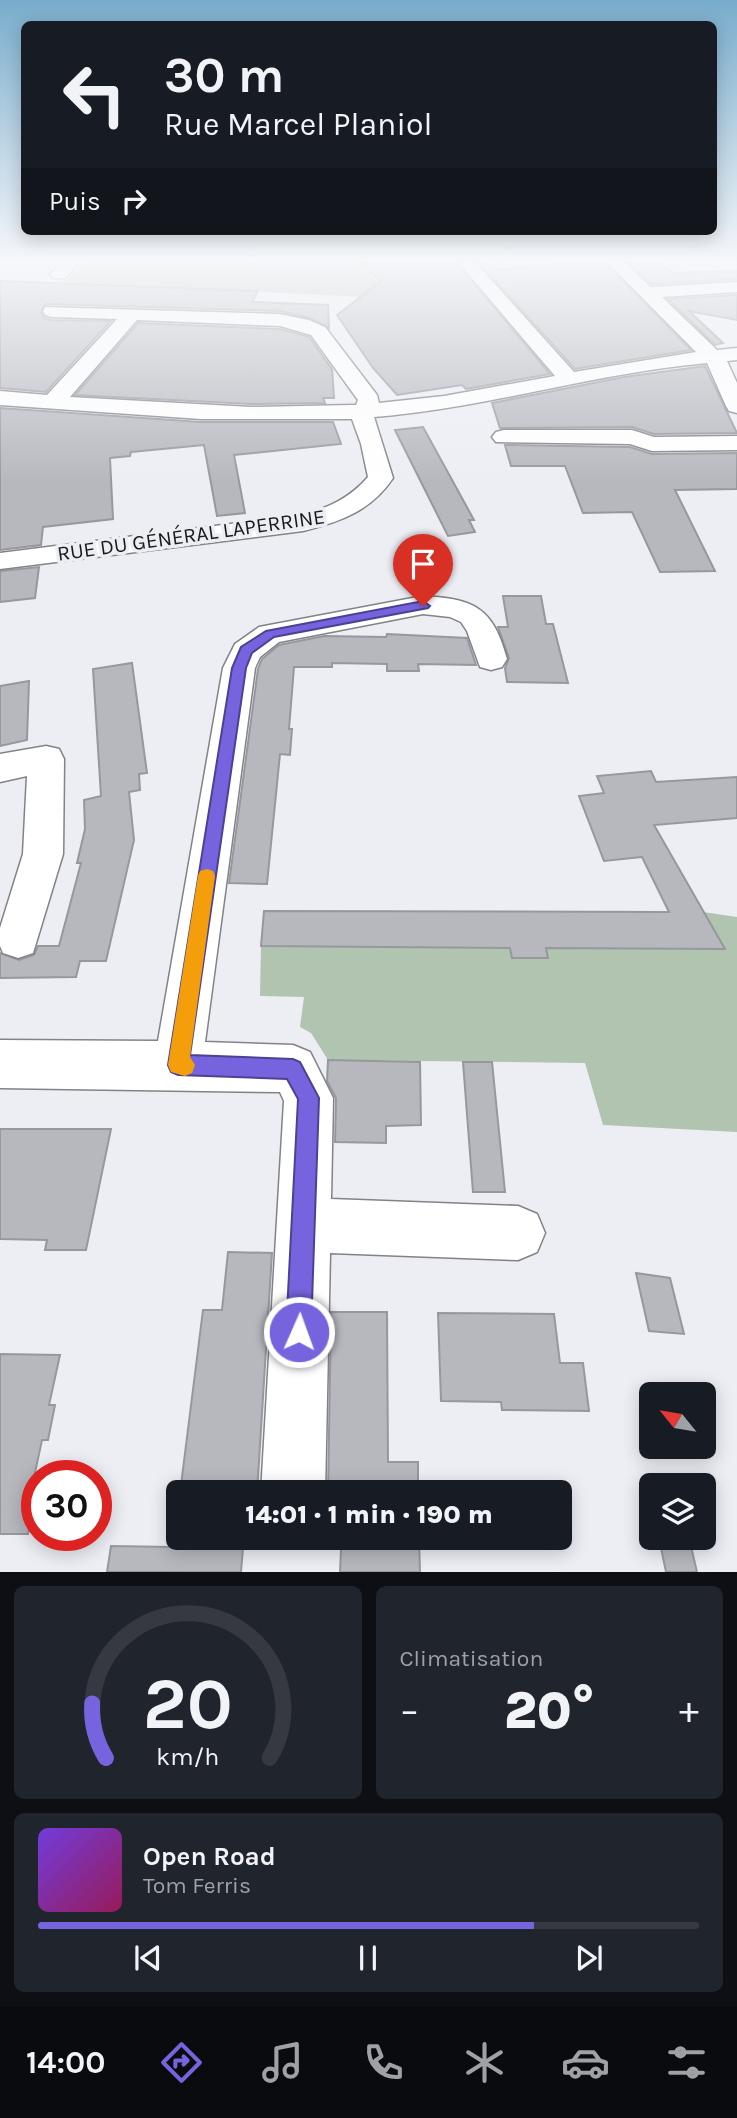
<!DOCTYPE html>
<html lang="fr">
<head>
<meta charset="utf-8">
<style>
  body { margin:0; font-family:Karla,sans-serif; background:#20242c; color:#f1f3f6; height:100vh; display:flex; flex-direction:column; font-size:26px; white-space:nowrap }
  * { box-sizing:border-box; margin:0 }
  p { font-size:23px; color:#9ea1a6 }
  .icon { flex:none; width:38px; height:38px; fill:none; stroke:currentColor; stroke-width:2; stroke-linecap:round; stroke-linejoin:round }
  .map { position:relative; height:1572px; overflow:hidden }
  .drawer { display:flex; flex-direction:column; gap:14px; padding:14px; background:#0d0f14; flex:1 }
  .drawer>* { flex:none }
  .guide { position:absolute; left:21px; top:21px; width:696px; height:214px; border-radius:10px; box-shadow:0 4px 18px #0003; background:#171b24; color:#f1f3f6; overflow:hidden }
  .needle { width:46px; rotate:300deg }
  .tools { position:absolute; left:639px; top:1382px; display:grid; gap:14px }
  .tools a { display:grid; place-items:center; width:77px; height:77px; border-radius:10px; background:#171b24; box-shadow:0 4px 18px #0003; font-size:35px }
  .speed { position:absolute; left:21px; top:1460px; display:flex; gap:14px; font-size:35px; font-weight:700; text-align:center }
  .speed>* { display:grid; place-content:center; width:91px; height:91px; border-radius:50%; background:#171b24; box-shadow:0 4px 18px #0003; line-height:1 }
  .speed .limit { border:10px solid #d22; background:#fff; color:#111 }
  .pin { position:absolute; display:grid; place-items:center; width:60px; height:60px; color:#fff; margin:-72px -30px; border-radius:50% 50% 50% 0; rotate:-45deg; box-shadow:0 0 7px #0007 }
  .pin .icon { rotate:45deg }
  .me { position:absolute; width:77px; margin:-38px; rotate:2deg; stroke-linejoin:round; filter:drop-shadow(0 0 5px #0008) }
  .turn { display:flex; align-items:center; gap:24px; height:147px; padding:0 28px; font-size:32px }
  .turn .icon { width:91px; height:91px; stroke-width:2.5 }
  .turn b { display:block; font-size:49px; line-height:60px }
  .then { display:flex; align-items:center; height:66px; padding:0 28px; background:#0003; gap:14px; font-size:26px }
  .big { font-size:52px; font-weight:800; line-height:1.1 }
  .drawer .widget { flex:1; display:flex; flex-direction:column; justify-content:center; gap:10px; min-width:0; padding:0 24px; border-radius:10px; background:#20242c }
  .drawer .dial { align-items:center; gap:0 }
  .dial svg { height:182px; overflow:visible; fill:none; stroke:#363941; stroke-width:7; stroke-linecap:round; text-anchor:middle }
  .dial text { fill:#f1f3f6; stroke:none }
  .song { display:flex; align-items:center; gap:21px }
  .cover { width:84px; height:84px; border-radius:10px; background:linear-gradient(135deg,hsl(260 70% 55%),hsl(330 70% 35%)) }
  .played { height:7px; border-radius:4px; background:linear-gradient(90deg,#7664df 75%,#363941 75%) }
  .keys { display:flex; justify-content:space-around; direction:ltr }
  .heat { display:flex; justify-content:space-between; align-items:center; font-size:38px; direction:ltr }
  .drawer .tiles { flex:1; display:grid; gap:14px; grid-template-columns:1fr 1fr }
  .widget:last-child { grid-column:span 2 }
  .trip { position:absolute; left:166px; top:1480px; width:406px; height:70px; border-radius:10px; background:#171b24; box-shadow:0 4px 18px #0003; font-weight:800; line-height:70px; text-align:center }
  .dock { display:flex; height:112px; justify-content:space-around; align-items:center; background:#090b0e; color:#9ea1a6 }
  .dock .icon { width:49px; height:49px }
  .dock .active { color:#7664df }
  .dock b { font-size:32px; color:#f1f3f6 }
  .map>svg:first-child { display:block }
</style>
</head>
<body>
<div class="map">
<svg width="737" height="1572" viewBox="0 0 737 1572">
  <rect width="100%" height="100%" fill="#eceef4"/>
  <g fill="#b1c4b0">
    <path d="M85,263H362L380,286L361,297L63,282Z"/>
    <path d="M703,912L737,917V1132L603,1125L585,1063L328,1060L311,1033L300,1027L304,997L260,996L261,946L510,948L512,958H547L546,948L724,949Z"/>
  </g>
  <g fill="#b6b8be" stroke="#96989e" stroke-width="2">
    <path d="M362,263H457L550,374L466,389L462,385L397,395L373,368L337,315L380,282Z"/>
    <path d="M479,263H488L495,270L574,263H606L691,350L575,369Z"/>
    <path d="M628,263H657L674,273L737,270V279L652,284Z"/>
    <path d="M0,281L258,291L252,302L328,305L329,328L310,318L280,311L45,304L41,312L44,318L51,320L111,321L46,392L0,388Z"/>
    <path d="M737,295V320L689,311L723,343L715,345L668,299Z"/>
    <path d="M138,323L280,329L309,337L332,369L334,398H323L325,403L251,404L75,395Z"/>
    <path d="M705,366L737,433L654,434L632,427L500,428L492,403L624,377Z"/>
    <path d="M0,408L201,422H333L341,444L234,455L245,513L217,516L204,445L131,452L130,456L110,458L113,519L43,527L41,545L0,550Z"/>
    <path d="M423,427L474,520H469L475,532L448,536L395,430Z"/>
    <path d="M505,445L630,447L652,454L737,453V489L675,490L715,571L660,572L632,512L583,513L565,466H511Z"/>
    <path d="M39,567L35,598L0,602V571Z"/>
    <path d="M503,596H541L546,624H553L568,683L507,682L505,668L509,658L498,627H508Z"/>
    <path d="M387,634L467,638L476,665L418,664L419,671H387V664L332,663V667H294L289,729H292L290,755L280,754L267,884L229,883L258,669L262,659L279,645L324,636L386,637Z"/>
    <path d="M132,663L147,773L139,774L140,790L129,792L134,840L106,961H80L76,977L0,978V953L19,960L34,955L38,946H59L81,863H77L85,829L84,800L101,796L93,669Z"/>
    <path d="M29,681L27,740L0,746V686Z"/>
    <path d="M651,771L656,782L737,777V818L654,825L725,949L546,948L548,958H512L510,948L261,946L264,911L669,912L642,857L604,861L579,796L604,793L597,776Z"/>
    <path d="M328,1060L420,1062L421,1125L386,1126V1143L335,1142L336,1098L327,1081Z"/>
    <path d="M463,1062H492L505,1192H473Z"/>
    <path d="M0,1129H111L86,1250H45L47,1240L0,1239Z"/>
    <path d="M228,1252L272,1253L257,1493H180L203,1310H222Z"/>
    <path d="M636,1273L670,1278L684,1334L649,1331Z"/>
    <path d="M331,1312H387L388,1462H418V1493H328Z"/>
    <path d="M438,1313L554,1314L560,1363H583L589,1411L502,1410L501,1402L441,1401Z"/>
    <path d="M0,1354L60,1355L49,1405H55L48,1440H42L30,1496H36L28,1534H0Z"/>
    <path d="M178,1504V1538H254L253,1548H243L241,1572H107L111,1546L173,1547Z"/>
    <path d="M308,1538H419L420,1572H340L341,1549L308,1548Z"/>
    <path d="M659,1538H689L697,1572H666Z"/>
  </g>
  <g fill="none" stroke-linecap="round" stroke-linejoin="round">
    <g stroke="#818388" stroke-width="3">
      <g id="minor">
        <path d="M62,263H79L65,278H53L50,274Z"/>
        <path d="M459,263H476L574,372L696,352L608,263H625L651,287L737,282V292L662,297L717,350L737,348V360L727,361L737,383V413L729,411L726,406L707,363C595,373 487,408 374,417L393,478C371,511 340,522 303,531L0,569V553L302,515C328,508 350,498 368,477L361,444L352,419H201L0,405V391L47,395L117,319L52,317L45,315L43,311L45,307L280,314L309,320L325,327L377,395L379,403L444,396L555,376ZM137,320L280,326L311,335L358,400L356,405H352L251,407L70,397Z"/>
        <path d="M504,430H632L654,437L737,436V450L652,451L630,444L496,442L492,437L496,432Z"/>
        <path d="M423,596C474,599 493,607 507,659L502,667L491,670L480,667L467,631L461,622L450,617L423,614L279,642L260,657L255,668L205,1042L293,1045L310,1052L333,1098L331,1199L518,1206L537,1214L545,1233L537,1252L518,1260L330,1253L325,1493H261L284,1101L280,1092L0,1088V1040L158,1041L223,668L235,644L259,627Z"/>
        <path d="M46,746L59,749L64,759L63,854L33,953L18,958L3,953L0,946V928L23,854L27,776L0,782V754Z"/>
      </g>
    </g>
    <use href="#minor" fill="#fff" fill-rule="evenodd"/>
  </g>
  <linearGradient id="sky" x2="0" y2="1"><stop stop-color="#78accc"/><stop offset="0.54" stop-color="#f6f7fa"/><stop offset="1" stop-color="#f6f7fa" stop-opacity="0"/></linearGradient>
  <rect width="737" height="483" fill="url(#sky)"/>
  <path fill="#7664df" stroke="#4d4191" stroke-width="2" d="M423,601L430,606L428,608L274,637L252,653L246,668L190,1055L293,1059L300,1062L319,1098L311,1332L308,1341L299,1344L290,1341L286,1332L298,1099L287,1079L178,1075L171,1072L168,1065L232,668L241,647L266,631Z"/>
  <path fill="#f59e0b" d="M207,869L213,871L215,876L190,1057L195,1065L192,1073L185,1076L171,1072L168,1065L198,876L200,871Z"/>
  <g text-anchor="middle" stroke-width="7" stroke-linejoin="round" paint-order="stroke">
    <g font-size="21" fill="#1a1a1c" stroke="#eceef4">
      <text transform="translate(191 535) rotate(-8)" y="7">RUE DU GÉNÉRAL LAPERRINE</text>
    </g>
  </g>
</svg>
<div class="tools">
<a><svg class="needle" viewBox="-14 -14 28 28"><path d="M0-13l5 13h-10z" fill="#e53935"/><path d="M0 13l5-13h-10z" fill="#9ea1a6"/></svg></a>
<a><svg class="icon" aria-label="layers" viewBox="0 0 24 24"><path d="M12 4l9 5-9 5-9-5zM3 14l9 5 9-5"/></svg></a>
</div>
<div class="speed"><div class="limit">30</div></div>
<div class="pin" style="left:423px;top:606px;background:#d93025"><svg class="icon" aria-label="arrive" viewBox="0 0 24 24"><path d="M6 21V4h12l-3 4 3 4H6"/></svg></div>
<svg class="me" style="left:299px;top:1332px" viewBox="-20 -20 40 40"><circle r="17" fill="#7664df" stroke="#fff" stroke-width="3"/><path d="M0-11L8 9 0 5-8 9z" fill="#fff"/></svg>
<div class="trip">14:01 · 1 min · 190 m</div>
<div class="guide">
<div class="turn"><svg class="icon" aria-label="left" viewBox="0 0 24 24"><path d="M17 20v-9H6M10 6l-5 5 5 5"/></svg><div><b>30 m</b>Rue Marcel Planiol</div></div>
<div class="then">Puis<svg class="icon" aria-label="right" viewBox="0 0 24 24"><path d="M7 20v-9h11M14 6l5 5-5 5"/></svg></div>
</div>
</div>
<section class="drawer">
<div class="tiles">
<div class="widget dial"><svg viewBox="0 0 100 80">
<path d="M14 69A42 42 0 1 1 86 69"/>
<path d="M14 69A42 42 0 0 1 8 45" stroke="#7664df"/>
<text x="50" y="56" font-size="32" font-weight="700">20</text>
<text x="50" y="72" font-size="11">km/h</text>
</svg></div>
<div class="widget"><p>Climatisation</p>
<div class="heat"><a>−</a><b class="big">20°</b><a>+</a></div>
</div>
<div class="widget">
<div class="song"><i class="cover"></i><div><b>Open Road</b><p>Tom Ferris</p></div></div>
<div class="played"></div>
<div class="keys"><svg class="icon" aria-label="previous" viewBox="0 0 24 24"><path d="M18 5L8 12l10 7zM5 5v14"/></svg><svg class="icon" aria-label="pause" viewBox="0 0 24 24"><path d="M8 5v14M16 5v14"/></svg><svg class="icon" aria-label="next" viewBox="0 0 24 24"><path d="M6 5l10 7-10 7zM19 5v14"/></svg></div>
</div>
</div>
</section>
<nav class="dock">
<b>14:00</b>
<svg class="icon active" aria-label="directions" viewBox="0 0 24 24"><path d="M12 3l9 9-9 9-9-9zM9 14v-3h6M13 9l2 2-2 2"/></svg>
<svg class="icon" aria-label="music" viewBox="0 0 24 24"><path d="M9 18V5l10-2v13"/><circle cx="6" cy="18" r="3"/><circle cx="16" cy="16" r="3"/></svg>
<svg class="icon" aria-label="phone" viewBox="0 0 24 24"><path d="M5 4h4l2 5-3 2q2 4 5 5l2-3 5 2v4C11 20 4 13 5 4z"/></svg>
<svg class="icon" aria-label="climate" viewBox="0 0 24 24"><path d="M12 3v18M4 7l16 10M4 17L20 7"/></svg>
<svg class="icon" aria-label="car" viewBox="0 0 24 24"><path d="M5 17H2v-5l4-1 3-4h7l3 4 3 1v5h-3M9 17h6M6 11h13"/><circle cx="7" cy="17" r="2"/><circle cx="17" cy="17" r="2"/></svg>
<svg class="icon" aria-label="filters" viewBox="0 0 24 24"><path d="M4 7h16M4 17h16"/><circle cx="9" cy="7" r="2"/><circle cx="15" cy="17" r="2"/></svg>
</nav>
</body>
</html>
